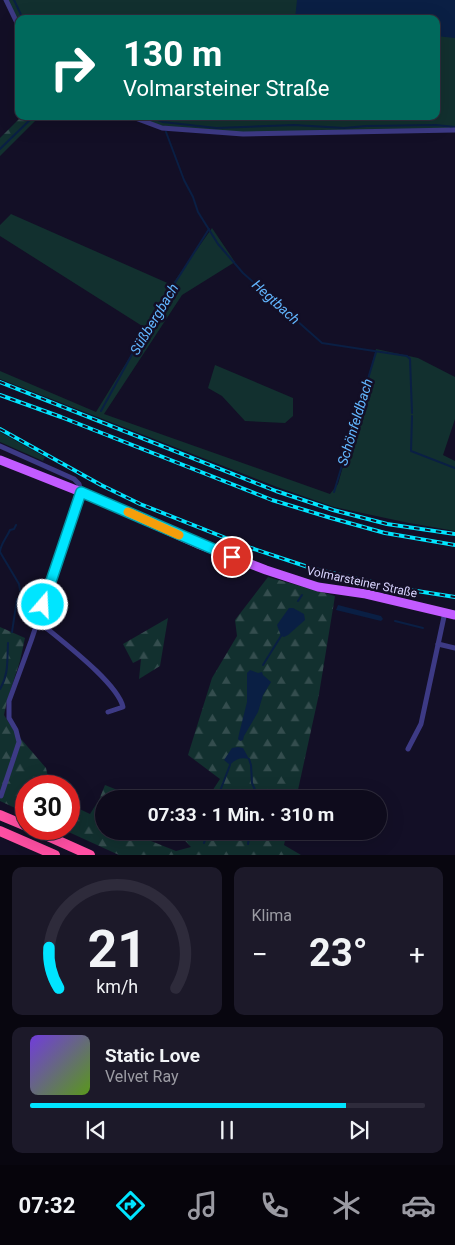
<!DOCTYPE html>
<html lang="de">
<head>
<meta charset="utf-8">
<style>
  body { margin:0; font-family:Roboto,sans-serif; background:#1c1929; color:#f1f3f6; height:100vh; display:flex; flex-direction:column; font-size:19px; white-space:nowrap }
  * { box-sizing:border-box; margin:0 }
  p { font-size:16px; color:#9b9ba3 }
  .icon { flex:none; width:28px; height:28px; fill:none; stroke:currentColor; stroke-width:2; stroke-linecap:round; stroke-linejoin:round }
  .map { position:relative; height:855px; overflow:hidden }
  .panel { display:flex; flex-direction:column; gap:12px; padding:12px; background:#08060f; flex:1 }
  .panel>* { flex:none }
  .hud { position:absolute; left:15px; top:15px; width:425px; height:105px; border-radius:10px; box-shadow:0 5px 20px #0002,0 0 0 1px #2e2b3b; background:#00695c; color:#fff; overflow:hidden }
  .speed { position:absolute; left:15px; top:775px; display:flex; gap:10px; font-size:25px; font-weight:700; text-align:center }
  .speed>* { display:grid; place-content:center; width:65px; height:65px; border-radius:50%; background:#0e0b1c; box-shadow:0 5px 20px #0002,0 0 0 1px #2e2b3b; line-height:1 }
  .speed .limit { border:8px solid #d22; background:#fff; color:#111 }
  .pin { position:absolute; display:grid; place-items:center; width:42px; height:42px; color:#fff; margin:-21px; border:2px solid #fff; border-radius:50%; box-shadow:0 1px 5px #0007 }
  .me { position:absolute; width:55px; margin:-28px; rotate:19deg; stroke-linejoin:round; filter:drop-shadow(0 0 4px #0008) }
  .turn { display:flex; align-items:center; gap:18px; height:105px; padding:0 25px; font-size:22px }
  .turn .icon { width:65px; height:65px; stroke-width:2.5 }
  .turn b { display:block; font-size:35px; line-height:42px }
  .big { font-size:38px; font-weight:700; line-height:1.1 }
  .panel .card { flex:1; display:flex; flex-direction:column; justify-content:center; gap:8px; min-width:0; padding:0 18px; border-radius:10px; background:#1c1929 }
  .panel .dial { align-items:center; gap:0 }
  .dial svg { height:130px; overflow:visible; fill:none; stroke:#2e2b3b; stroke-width:7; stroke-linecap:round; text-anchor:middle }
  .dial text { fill:#f1f3f6; stroke:none }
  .song { display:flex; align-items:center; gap:15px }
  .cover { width:60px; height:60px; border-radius:8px; background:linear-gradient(135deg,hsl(260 70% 55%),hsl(90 70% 35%)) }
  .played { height:5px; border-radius:2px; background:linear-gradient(90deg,#00e5ff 80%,#2e2b3b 80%) }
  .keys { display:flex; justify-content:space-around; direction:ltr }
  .heat { display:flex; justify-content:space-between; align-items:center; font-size:28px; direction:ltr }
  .panel .tiles { flex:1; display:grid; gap:12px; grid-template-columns:1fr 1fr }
  .card:last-child { grid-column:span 2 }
  .trip { position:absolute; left:95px; top:790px; width:292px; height:50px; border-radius:25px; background:#0e0b1c; box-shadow:0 5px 20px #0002,0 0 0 1px #2e2b3b; font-weight:700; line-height:50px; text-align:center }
  .tabs { display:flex; height:80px; justify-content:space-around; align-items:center; background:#06040b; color:#9b9ba3 }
  .tabs .icon { width:35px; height:35px }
  .tabs .selected { color:#00e5ff }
  .tabs b { font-size:22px; color:#f1f3f6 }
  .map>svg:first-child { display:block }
</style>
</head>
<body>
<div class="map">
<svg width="455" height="855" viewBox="0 0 455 855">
  <defs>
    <pattern id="forest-firs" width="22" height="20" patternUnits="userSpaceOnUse" patternTransform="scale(1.25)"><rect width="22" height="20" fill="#12302f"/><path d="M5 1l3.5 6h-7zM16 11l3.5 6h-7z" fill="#344d4e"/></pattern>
  </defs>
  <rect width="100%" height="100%" fill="#130f26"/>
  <g fill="#12302f">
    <path d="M6,0H455V127H449L455,130L243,134L168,128L130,116H436V19H19V27Z"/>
    <path d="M11,214L172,285L212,228L235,262L182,295L104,414L330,494L338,484L376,349L418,358L455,377V419L443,455L455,461V531L409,523L334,507L277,487L0,379V371L96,412L147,329L0,236V225Z"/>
    <path d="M215,365L293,398V416L285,423L245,421L222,396L208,388Z"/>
    <path d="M0,432L45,457L43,461L0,442Z"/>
  </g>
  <g fill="url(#forest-firs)">
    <path d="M22,116H40L0,156V138Z"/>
    <path d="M268,577L335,596L319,694L296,799H207L220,779L188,755L212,678L237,636L235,620Z"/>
    <path d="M168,618L160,666L139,679L141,659L133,663L123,644Z"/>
    <path d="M0,627L25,638L20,661L7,701L4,715L15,732L46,768L50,786H26V813L0,801Z"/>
    <path d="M105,785L132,796L130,799H104V831H126L176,851L191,847L176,831H287L284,845L301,855H119L62,829H69V804L90,814L99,800Z"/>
  </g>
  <g fill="#0a1f44">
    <path d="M297,0H455V38L436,36V19H295Z"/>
    <path d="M338,605L381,616L383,619L381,621L336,610Z"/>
    <path d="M289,608H293L304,614L305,620L288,635L284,637L281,636L277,625Z"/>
    <path d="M250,670L258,673L262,672L263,675L271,682L263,695L258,712L244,736L243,740L240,741L238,739L239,734L247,702V673Z"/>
    <path d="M238,747L243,748L249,759C241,757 235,759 230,765L224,760L232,748Z"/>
  </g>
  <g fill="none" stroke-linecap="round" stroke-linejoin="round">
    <g stroke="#0a1f44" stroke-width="2">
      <path d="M14,0L23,19"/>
      <path d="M148,116L163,122L216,128L294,125L344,128L366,126L436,125L455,127"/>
      <path d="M166,132L184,180L193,197L198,212L218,244L243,273L322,343L407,356L410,359L412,413"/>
      <path d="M0,149L34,116"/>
      <path d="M101,411L147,327L209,229"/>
      <path d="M412,416L411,451L455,468"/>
      <path d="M334,492L376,352"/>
      <path d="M16,525L14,529L10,530C7,537 0,545 0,552L19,584L20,590"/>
      <path d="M298,601L302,595"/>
      <path d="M395,621L423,628"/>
      <path d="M12,632L17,599"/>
      <path d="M263,665L281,636"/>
      <path d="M0,689C9,674 7,660 8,643"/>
      <path d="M249,759L251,765L252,783L259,799"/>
      <path d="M217,799L230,765"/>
      <path d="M204,843L208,831"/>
      <path d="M248,844L250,831"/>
    </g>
    <g stroke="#3d3a85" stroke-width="5">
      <path d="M6,0L19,27"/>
      <path d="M130,116L162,128L243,134L455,130"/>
      <path d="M0,446L74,479L79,484L81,492L31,641L9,701V718L16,730L19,742L1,796"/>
      <path d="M38,621C60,640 117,682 123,707L108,712"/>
      <path d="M438,644L455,648"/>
      <path d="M408,749L421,724L445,612"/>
    </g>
    <path stroke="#c25bff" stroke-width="9" d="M0,460L81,492L198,544L266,570L318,587L366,594L455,615"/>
    <g stroke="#ff4fa3" stroke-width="10">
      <path d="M0,815L26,826"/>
      <path d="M32,829L90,855"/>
      <path d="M0,831L55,855"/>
    </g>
    <g stroke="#00e5ff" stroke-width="4">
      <g id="rail">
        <path d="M0,382L276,491L333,510L387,524L455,534"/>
        <path d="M0,395L61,417L272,500L331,518L385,533L455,545"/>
        <path d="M0,429L101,485L140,504L251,548L314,569L398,588L455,597"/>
      </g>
    </g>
    <use href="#rail" stroke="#130f26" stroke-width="2" stroke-dasharray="5.5" stroke-linecap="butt"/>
  </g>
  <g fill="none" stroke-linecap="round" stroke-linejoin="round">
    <g stroke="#0095a6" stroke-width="12">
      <path id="route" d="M43,605L81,492L232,557"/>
    </g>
    <use href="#route" stroke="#00e5ff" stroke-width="9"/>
    <path stroke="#f59e0b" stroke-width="9" d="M128,512L179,535"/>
  </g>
  <g text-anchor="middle" stroke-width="5" stroke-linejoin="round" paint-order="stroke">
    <g font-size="12" fill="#d9d4ff" stroke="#130f26">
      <text transform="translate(362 582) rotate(12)" y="4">Volmarsteiner Straße</text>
    </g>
    <g font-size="14" font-style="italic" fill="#62b6ff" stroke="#130f26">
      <text transform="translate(276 302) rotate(42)" y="5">Hegtbach</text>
      <text transform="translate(154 319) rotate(-59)" y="5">Süßbergbach</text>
      <text transform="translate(355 422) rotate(-73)" y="5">Schönfeldbach</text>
    </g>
  </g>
</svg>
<div class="speed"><div class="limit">30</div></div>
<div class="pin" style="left:232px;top:557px;background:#d93025"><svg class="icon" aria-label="arrive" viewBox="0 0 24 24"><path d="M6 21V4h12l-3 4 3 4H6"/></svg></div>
<svg class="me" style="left:43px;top:605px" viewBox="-20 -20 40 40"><circle r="17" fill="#00e5ff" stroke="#fff" stroke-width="3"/><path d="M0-11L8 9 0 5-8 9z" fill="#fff"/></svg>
<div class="trip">07:33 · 1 Min. · 310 m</div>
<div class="hud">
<div class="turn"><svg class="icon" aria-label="right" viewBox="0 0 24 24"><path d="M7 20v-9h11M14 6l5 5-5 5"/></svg><div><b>130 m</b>Volmarsteiner Straße</div></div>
</div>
</div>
<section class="panel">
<div class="tiles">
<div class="card dial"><svg viewBox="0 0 100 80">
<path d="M14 69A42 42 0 1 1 86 69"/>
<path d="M14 69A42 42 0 0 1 8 44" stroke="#00e5ff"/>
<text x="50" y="56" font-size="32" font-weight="700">21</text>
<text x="50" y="72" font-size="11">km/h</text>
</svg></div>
<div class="card"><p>Klima</p>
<div class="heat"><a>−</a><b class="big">23°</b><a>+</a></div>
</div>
<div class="card">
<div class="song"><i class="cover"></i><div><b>Static Love</b><p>Velvet Ray</p></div></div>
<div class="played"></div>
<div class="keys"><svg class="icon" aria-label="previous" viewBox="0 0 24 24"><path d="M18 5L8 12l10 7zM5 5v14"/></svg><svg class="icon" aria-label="pause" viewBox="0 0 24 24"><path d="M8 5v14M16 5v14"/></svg><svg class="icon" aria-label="next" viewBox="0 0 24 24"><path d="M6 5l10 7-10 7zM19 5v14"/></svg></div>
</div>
</div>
</section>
<nav class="tabs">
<b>07:32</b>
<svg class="icon selected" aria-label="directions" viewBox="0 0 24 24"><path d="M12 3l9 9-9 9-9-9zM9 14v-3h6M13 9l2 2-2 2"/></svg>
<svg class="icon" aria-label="music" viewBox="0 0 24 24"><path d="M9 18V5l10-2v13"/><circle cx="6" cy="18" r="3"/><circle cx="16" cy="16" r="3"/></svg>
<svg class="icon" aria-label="phone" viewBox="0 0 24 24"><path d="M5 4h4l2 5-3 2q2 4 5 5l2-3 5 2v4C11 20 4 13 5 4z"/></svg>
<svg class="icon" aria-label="climate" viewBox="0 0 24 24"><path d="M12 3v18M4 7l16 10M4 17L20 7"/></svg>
<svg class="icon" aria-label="car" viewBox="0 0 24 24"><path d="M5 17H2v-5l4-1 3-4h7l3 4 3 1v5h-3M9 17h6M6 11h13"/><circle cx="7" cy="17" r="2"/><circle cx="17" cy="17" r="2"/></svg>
</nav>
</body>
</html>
